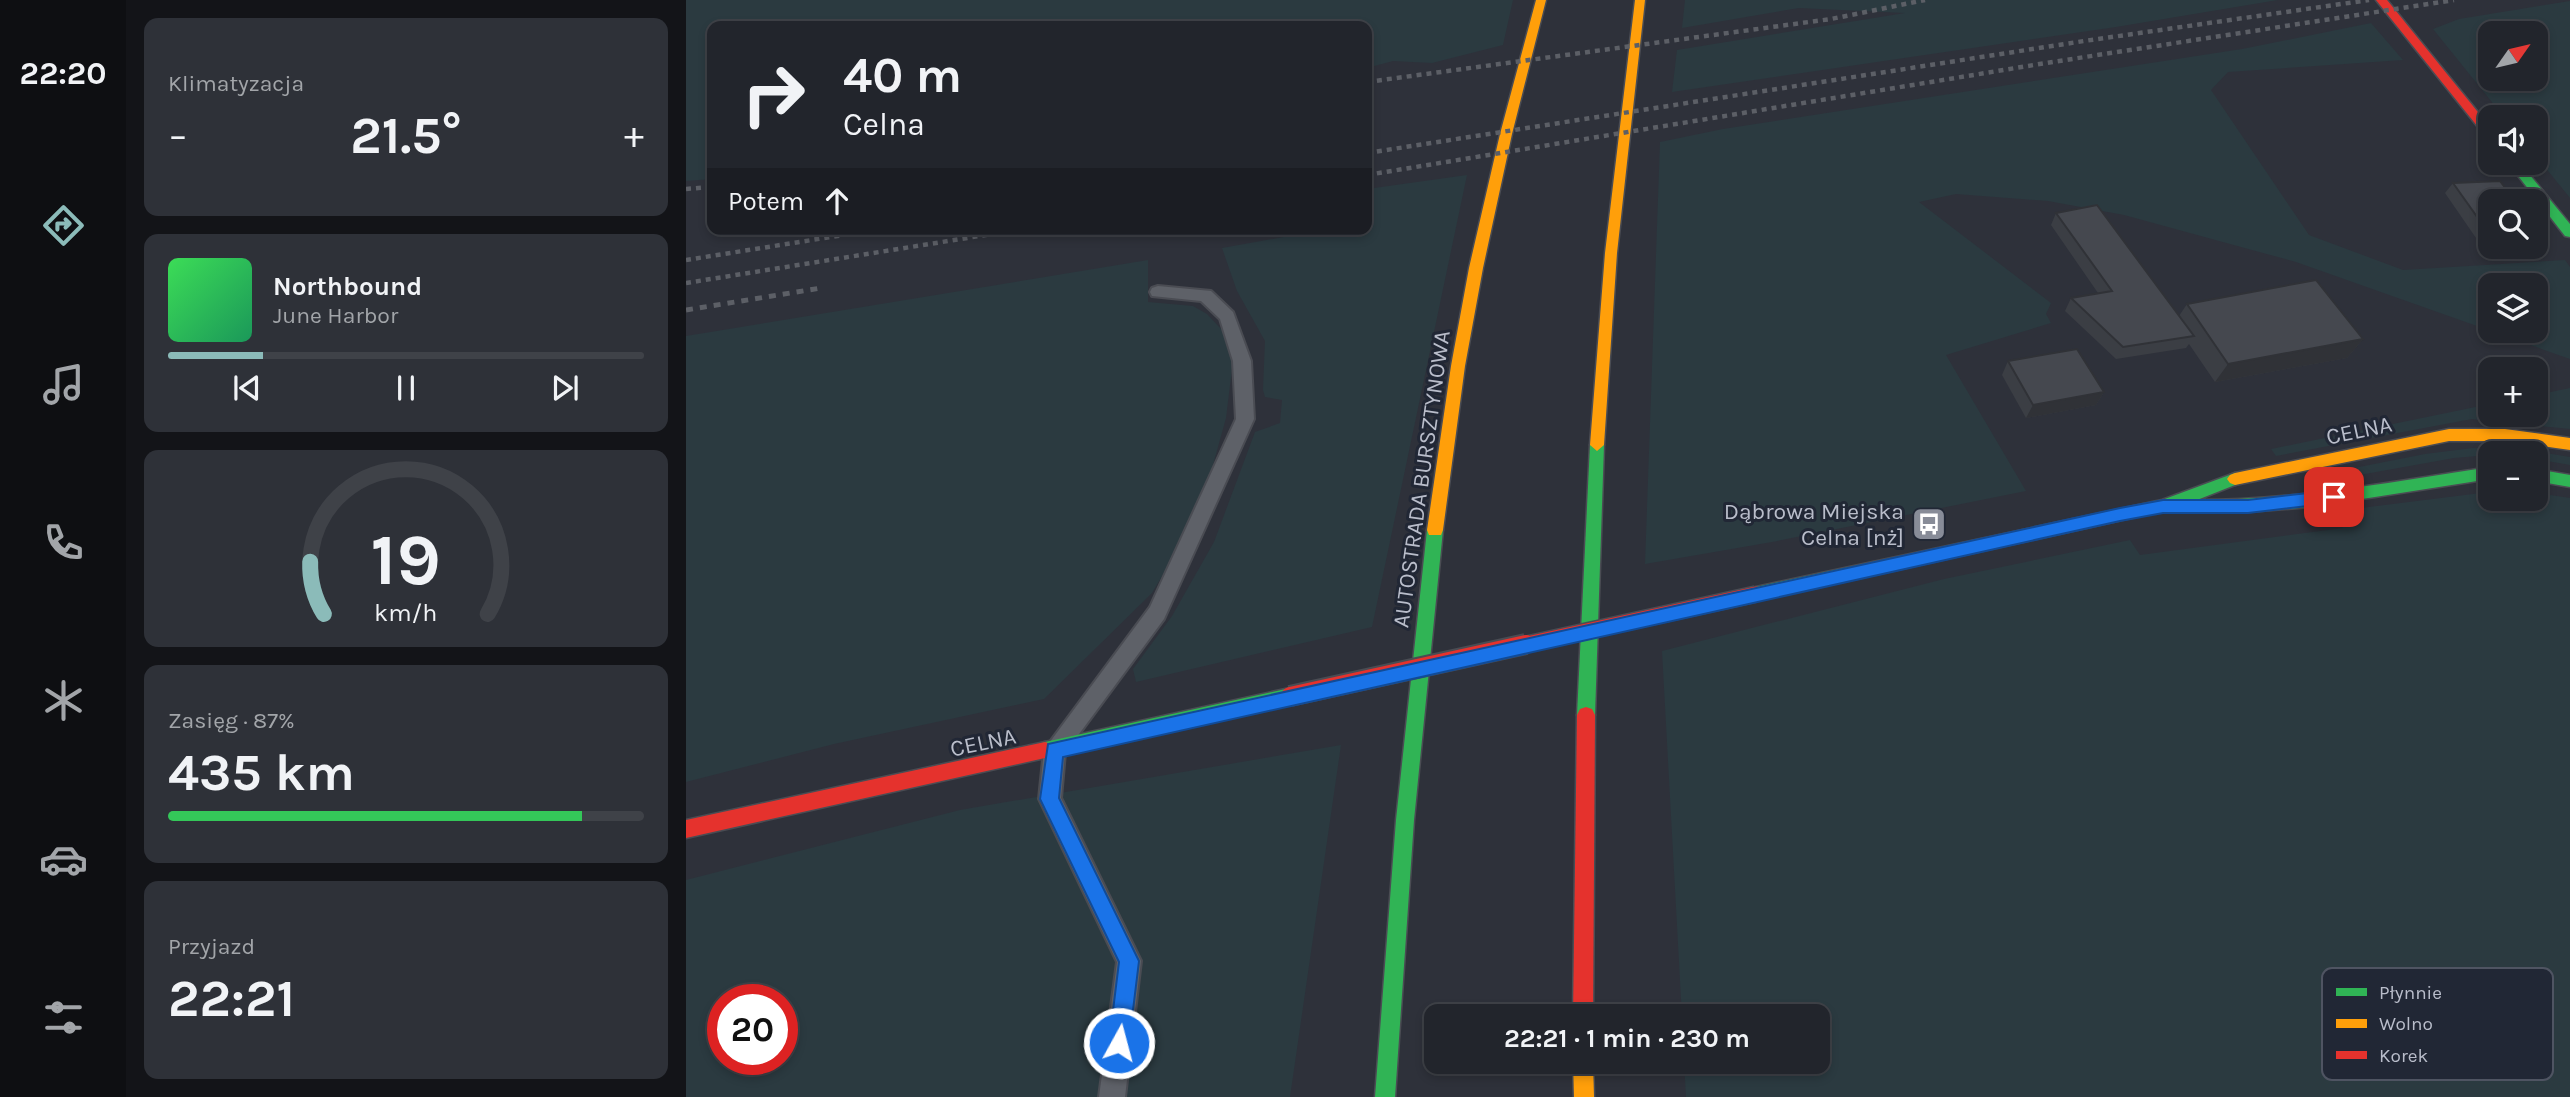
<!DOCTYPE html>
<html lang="pl">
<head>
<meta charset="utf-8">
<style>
  body { margin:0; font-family:Karla,sans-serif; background:#2e3138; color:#f1f3f6; height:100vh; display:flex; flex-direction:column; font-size:26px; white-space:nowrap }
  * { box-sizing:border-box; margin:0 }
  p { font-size:23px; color:#a2a5a9 }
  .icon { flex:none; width:38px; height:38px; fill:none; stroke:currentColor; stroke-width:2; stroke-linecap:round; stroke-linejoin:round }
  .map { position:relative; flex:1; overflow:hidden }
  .drawer { display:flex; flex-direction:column; gap:18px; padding:18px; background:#131418; width:560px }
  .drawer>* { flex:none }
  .hud { position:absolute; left:21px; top:21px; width:665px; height:214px; border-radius:14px; box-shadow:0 4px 10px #0003,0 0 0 2px #3f4248; background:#22252c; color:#f1f3f6; overflow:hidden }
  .needle { width:46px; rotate:56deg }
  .controls { position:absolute; left:1792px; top:21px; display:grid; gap:14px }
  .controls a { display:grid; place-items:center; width:70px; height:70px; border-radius:14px; background:#22252c; box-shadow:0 4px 10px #0003,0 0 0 2px #3f4248; font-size:35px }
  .speed { position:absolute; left:21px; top:984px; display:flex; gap:14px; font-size:35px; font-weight:700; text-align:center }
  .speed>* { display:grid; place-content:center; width:91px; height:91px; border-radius:50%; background:#22252c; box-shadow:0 4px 10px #0003,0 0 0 2px #3f4248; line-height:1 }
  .speed .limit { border:10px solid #d22; background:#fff; color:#111 }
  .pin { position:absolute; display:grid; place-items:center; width:60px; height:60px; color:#fff; margin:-30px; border-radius:14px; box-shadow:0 4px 10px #0006 }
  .me { position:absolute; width:77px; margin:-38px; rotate:7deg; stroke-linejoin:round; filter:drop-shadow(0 0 5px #0008) }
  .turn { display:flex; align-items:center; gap:24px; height:147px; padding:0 21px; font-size:32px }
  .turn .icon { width:91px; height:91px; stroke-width:2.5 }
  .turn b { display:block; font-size:49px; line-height:60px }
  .then { display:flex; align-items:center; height:66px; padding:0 21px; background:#0003; gap:14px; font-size:26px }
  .big { font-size:52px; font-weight:700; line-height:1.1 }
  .drawer .widget { flex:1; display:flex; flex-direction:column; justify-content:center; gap:10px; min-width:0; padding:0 24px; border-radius:14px; background:#2e3138 }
  .drawer .dial { align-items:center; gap:0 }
  .dial svg { height:182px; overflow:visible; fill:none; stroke:#3f4248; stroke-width:7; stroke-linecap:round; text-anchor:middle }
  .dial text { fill:#f1f3f6; stroke:none }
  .song { display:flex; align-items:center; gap:21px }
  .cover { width:84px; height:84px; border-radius:10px; background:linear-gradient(135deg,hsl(130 70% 55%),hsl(150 70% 35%)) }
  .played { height:7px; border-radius:4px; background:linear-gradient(90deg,#8bbbb9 20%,#3f4248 20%) }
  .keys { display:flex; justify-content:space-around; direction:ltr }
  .heat { display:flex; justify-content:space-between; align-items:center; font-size:38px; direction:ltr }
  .charge { height:10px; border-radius:5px; background:linear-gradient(90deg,#34c759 87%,#3f4248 0) }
  .trip { position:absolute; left:738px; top:1004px; width:406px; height:70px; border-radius:14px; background:#22252c; box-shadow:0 4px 10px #0003,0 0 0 2px #3f4248; font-weight:700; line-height:70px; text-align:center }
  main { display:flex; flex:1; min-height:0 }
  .dock { display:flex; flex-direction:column; width:126px; justify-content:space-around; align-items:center; background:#0e0f12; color:#a2a5a9 }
  .dock .icon { width:49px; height:49px }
  .dock .current { color:#8bbbb9 }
  .dock b { font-size:32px; color:#f1f3f6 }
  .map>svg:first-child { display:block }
</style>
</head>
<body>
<main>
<nav class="dock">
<b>22:20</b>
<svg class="icon current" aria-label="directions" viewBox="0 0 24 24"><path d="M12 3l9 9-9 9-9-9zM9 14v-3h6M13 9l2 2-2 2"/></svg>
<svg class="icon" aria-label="music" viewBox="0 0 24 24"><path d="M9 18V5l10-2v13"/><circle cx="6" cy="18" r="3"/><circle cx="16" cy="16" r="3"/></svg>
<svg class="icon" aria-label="phone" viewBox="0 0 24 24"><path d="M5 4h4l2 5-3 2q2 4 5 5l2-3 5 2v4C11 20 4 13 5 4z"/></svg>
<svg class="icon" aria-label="climate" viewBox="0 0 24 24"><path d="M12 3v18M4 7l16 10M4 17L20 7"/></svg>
<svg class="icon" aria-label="car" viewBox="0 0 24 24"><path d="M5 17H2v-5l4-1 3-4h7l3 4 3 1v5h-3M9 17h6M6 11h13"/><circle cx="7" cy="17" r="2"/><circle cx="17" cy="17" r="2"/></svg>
<svg class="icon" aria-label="filters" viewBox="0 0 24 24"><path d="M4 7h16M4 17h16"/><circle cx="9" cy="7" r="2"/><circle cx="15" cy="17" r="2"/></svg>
</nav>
<section class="drawer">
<div class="widget"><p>Klimatyzacja</p>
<div class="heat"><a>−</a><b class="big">21.5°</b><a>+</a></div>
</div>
<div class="widget">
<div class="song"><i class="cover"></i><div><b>Northbound</b><p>June Harbor</p></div></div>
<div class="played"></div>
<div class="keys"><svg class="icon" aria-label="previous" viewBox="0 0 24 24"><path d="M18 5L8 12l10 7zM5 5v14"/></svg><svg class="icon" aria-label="pause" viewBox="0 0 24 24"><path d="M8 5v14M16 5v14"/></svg><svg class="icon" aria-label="next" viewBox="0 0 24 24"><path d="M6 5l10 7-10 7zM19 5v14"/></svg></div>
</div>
<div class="widget dial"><svg viewBox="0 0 100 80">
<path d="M14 69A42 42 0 1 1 86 69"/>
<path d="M14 69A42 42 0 0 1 8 46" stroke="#8bbbb9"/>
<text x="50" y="56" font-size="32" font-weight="700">19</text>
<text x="50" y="72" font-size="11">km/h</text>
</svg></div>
<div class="widget"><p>Zasięg · 87%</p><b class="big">435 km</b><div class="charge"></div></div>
<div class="widget"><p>Przyjazd</p><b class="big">22:21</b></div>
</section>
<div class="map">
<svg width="1884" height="1097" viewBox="0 0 1884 1097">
  <rect width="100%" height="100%" fill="#2e313a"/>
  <g fill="#2b3a40" fill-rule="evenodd">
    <path d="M0,0H827L817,45L746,63L707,61L681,68V26H26V179L0,181Z"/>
    <path d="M999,0H1592L1430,27L986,92L991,50L1219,13L1113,8L996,28Z"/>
    <path d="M1884,1V198L1850,156V117H1818L1747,29L1773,19ZM1804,33H1850V79H1804Z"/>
    <path d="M1685,23L1717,60L1542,72L1525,90L1623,235L1717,270L1879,260L1884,267V359L1610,262L1438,215L1362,201L1270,194L1233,202L1365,303L1360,314L1365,323L1260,355L1340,491L1086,542L959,564L974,142L1037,129L1556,49ZM1804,285H1850V331H1804Z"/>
    <path d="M781,175L686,627L450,682L447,669L486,616L528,542L569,432L594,423L596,400L579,397L577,390L579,341L551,291L536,248L642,229H681V189Z"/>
    <path d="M462,260V302L507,306L521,314L536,330L544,344L547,361L540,418L522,483L498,539L466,593L358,699L148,744L0,782V336Z"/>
    <path d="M1884,388V429L1786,419L1590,456L1585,449L1804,404V415H1850V395Z"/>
    <path d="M1787,448L1836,449L1884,457V465L1850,459V453H1804V455L1768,458L1668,476L1663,473V469L1739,454Z"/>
    <path d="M1803,492L1804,499H1850V493L1884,498V1097H1000L998,1062H1132V1017H996L976,651L1258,579L1444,540L1454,555L1657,528L1643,512Z"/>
    <path d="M655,745L604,1097H0V880L274,810ZM37,999H96V1059H37Z"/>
  </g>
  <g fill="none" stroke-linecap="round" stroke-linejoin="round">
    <g stroke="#4a4c53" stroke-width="4">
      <path id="lane" d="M472,286L525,291L547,312L565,361L568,419L478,619L379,753L375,798L455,961L439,1097H413L431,962L353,799L358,750L464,607L550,419L547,361L534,319L515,301L466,296L464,292L466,288Z"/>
    </g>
    <g stroke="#4a4c53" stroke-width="3">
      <g id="fast">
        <path d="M1822,163H1834L1884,224V237L1879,236Z"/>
        <path d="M911,439L918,445L909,715L906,721L900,723L894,721L891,715L904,445Z"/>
        <path d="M1804,467V479L1625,507L1561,512H1497L1490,508L1070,601L1064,599L1062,594L1064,589L1070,587L1476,500L1549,473L1554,475L1557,479L1554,483L1511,500C1610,500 1706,482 1804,467Z"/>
        <path d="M1850,469L1884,475V487L1850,481Z"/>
        <path d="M749,523L755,525L757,530L728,820L709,1097H689L710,820L741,530L743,525Z"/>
        <path d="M604,688L610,690L613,696L610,702L604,704L359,758L353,756L350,750L353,744L359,742Z"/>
      </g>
    </g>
    <g stroke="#4a4c53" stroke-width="3">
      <g id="slow">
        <path d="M850,0H860L826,134L797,268L779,366L757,530L755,535H743L741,530L765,366L783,268L814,134Z"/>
        <path d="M949,0H959L931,253L918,445L911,451L904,445L919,253Z"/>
        <path d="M1763,429H1819L1884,438V450L1819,441H1763L1549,485L1544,483L1541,479L1544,475L1549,473Z"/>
        <path d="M887,1062H907L908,1097H888Z"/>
      </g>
    </g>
    <g stroke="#4a4c53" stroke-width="3">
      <g id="jam">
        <path d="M1690,0H1701L1804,127V138L1800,137Z"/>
        <path d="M900,707L906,709L909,715L907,1017H887L891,715L894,709Z"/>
        <path d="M359,742L365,744L368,750L365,756L359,758L0,838V820Z"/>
      </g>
    </g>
    <use href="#lane" fill="#5e6168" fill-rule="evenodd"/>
    <use href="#fast" fill="#30b455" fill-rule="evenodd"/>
    <use href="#slow" fill="#ff9f0a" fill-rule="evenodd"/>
    <use href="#jam" fill="#e5322d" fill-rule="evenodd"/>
    <g stroke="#5c5f66" stroke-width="4.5" stroke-dasharray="5 5" stroke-linecap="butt">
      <path d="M681,82L1145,19L1239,0"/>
      <path d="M681,153L1398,41L1683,0"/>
      <path d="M681,175L1360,63L1768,0"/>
      <path d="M0,189L26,187"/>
      <path d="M0,260L195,229"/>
      <path d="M0,283L337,229"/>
    </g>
    <path stroke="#5c5f66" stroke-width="5" stroke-dasharray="7 7" stroke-linecap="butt" d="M0,310L135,288"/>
    <g stroke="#4a4c53" stroke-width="18" stroke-linecap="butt">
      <path id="jam-bridge-far1" d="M832,646L1070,594"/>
    </g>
    <g stroke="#4a4c53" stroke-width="22" stroke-linecap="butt">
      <path id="jam-bridge" d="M604,696L840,644"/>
    </g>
    <use href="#jam-bridge-far1" stroke="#e5322d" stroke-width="15"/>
    <use href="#jam-bridge" stroke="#e5322d" stroke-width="18"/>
  </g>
  <g fill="#3b3e44">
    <path d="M1767,183L1804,201V247H1849L1847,249L1799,251L1759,193Z"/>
    <path d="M1370,213L1493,316L1501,304L1677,339L1661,358L1529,382L1503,344L1500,348L1430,359L1379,311L1385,298L1412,293L1365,225Z"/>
    <path d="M1850,230L1857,239L1850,246Z"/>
    <path d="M1322,361L1418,392L1410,405L1340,418L1316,375Z"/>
  </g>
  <g fill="#303237">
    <path d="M1677,339L1661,358L1529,382L1542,364Z"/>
    <path d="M1418,392L1410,405L1340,418L1347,405Z"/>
  </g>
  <g fill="#45484f" stroke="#303237" stroke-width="2">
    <path d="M1814,181L1829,201H1804V235L1767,183Z"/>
    <path d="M1411,205L1508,336L1437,347L1385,298L1426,291L1370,213Z"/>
    <path d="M1850,230L1857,239H1850Z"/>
    <path d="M1630,280L1677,339L1542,364L1501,304Z"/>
    <path d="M1391,349L1418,392L1347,405L1322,361Z"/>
  </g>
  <path fill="#1a73e8" stroke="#114b97" stroke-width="2" d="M1648,490L1656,497L1648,503L1562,513H1477L1434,521L377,757L373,798L453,961L443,1043L440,1050L433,1053L426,1050L423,1043L433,962L354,799L362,744L1434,508L1477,500H1562Z"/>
  <defs>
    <g id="bus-square" transform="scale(1.75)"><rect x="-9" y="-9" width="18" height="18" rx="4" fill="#888c98" stroke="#212735"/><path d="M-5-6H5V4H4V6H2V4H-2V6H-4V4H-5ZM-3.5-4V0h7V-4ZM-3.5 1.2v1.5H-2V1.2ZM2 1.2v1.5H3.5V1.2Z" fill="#fff"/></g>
  </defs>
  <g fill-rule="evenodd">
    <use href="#bus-square" x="1243" y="524"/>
  </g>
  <g text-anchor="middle" stroke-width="6" stroke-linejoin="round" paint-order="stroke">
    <g font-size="23" fill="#b9bdca" stroke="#212735">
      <text transform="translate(1673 430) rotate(-12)" y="8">CELNA</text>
      <text transform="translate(735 479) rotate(-82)" y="8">AUTOSTRADA BURSZTYNOWA</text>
      <text transform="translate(297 742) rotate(-12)" y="8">CELNA</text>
    </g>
    <g font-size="23" fill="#b9bdca" stroke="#212735" text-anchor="end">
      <text x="1218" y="519">Dąbrowa Miejska<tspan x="1218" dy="26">Celna [nż]</tspan></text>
    </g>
  </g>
  <rect x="1636" y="968" width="231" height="112" rx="10" fill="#212735" stroke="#4f5462" stroke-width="2"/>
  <rect x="1650" y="988" width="31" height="8" fill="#30b455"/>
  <rect x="1650" y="1019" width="31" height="9" fill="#ff9f0a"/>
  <rect x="1650" y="1051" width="31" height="8" fill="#e5322d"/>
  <g font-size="19" fill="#b9bdca">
    <text x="1693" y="999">Płynnie</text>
    <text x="1693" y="1030">Wolno</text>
    <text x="1693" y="1062">Korek</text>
  </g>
</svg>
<div class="controls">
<a><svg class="needle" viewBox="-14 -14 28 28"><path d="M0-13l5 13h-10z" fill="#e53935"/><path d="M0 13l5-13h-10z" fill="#a2a5a9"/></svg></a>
<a><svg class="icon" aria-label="sound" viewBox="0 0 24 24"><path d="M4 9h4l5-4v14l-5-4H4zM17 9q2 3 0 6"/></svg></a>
<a><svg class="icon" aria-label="search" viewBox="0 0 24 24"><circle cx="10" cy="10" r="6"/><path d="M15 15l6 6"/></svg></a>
<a><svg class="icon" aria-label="layers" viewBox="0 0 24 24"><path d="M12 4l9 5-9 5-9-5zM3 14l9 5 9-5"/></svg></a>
<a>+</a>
<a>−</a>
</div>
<div class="speed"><div class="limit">20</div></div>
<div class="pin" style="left:1648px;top:497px;background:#d93025"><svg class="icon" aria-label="arrive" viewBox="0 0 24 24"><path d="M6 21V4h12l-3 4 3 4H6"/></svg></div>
<svg class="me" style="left:433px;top:1043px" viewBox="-20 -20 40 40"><circle r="17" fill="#1a73e8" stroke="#fff" stroke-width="3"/><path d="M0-11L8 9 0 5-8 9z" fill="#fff"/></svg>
<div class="trip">22:21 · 1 min · 230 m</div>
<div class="hud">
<div class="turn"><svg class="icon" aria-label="right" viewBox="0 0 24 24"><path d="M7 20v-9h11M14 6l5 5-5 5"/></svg><div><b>40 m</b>Celna</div></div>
<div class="then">Potem<svg class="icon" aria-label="ahead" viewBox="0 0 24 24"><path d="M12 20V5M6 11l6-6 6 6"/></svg></div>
</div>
</div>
</main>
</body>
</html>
